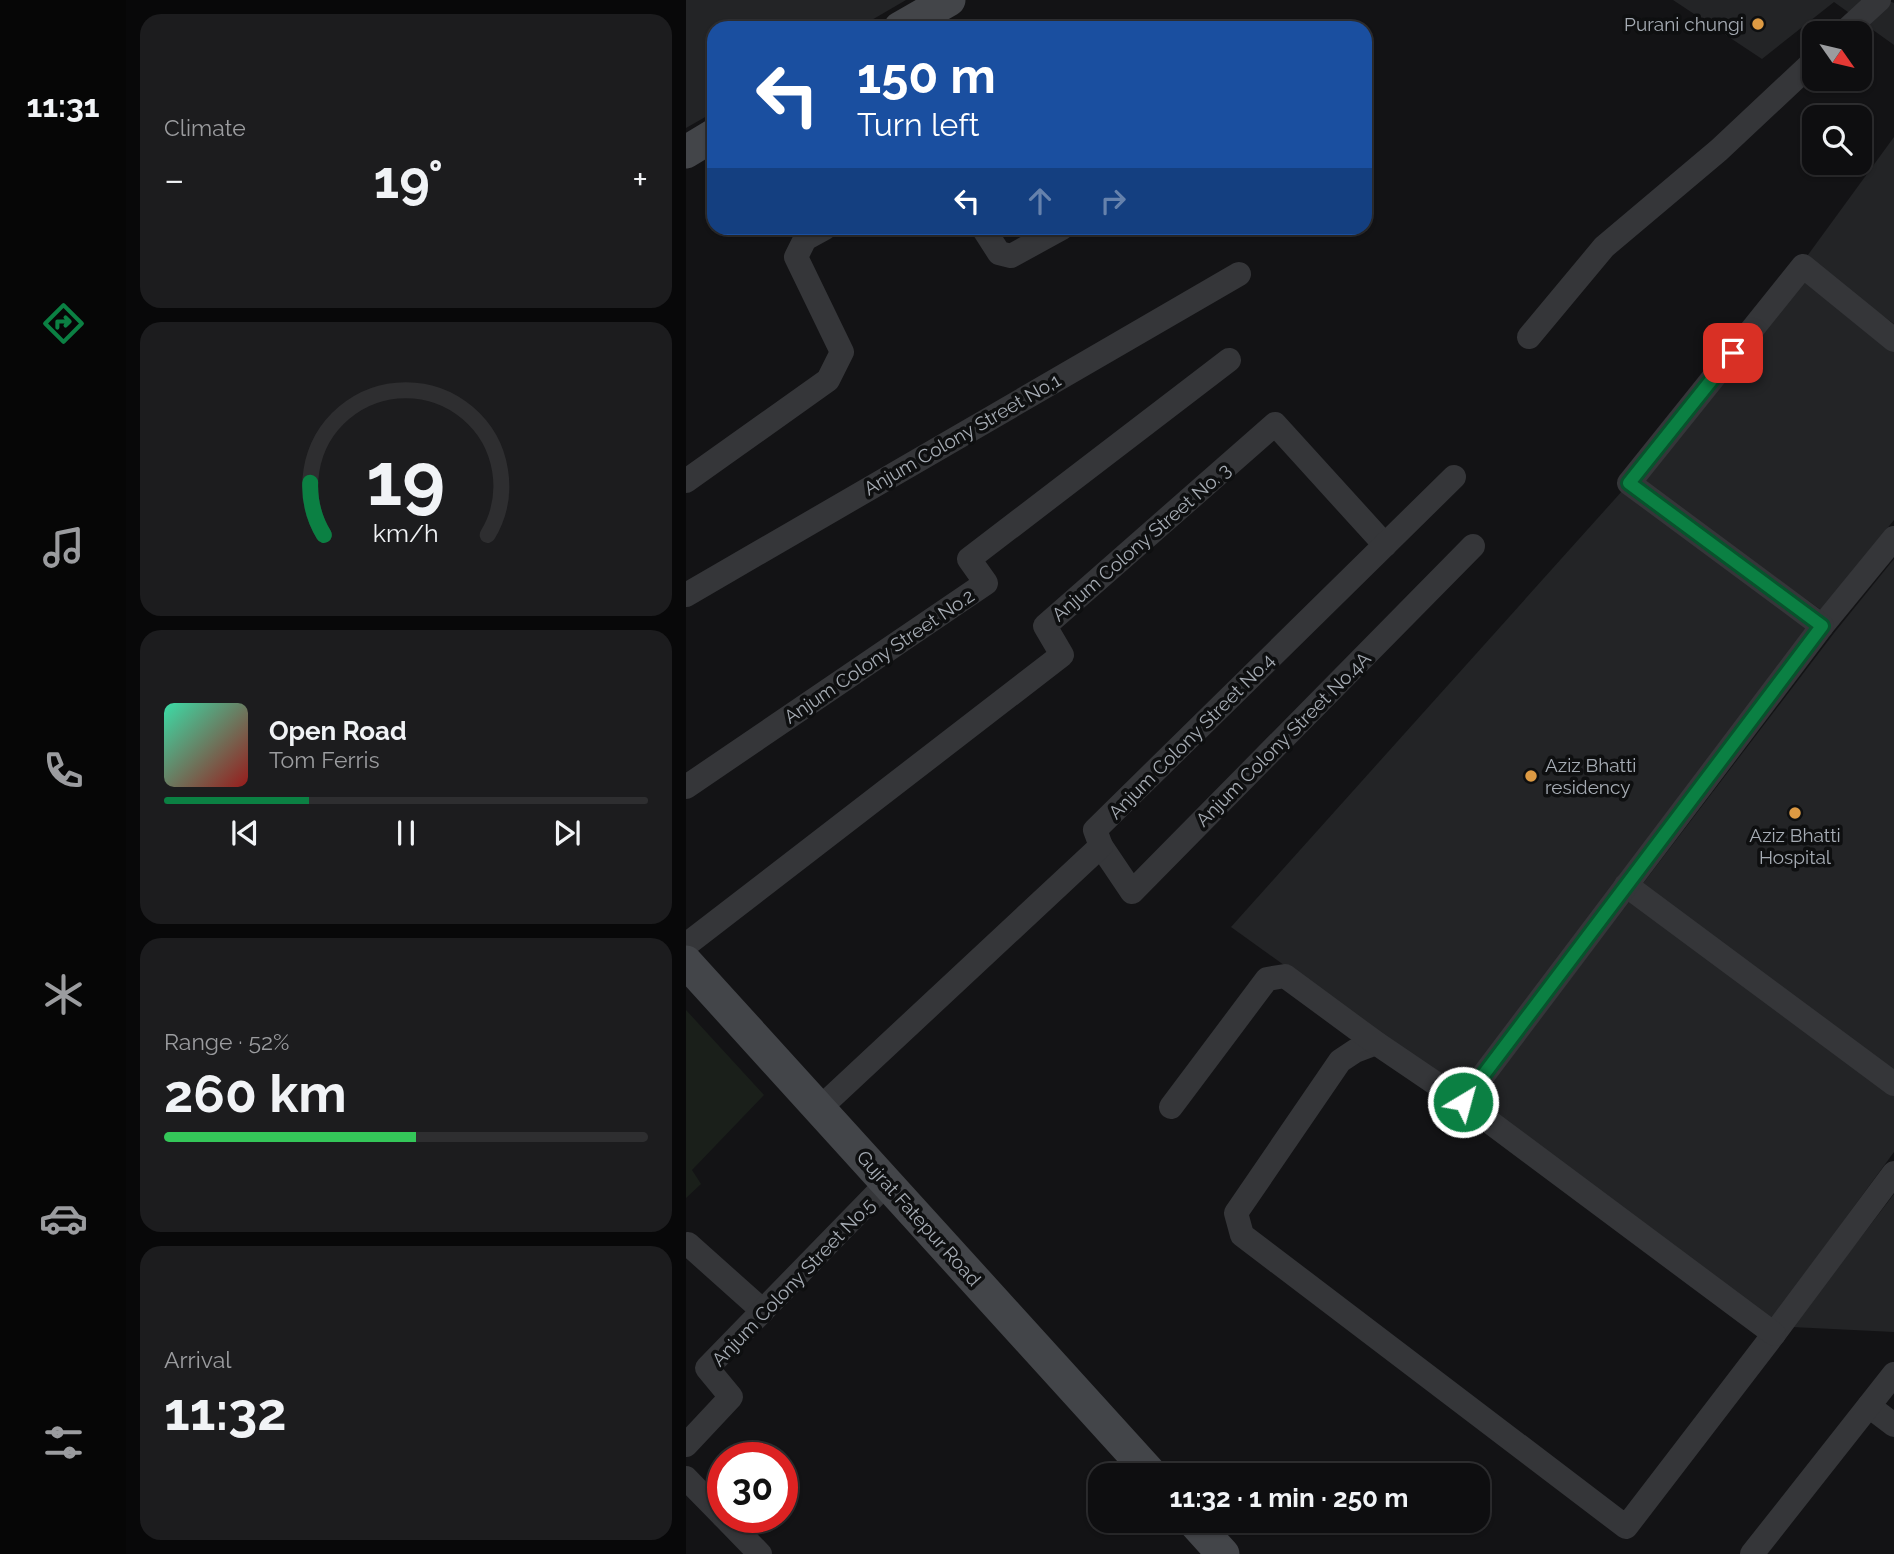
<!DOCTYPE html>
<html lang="en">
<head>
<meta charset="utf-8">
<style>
  body { margin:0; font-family:Raleway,sans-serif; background:#1c1c1e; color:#f1f3f6; height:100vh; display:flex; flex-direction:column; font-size:26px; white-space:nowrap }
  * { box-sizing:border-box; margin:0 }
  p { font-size:23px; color:#9b9c9f }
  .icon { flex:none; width:38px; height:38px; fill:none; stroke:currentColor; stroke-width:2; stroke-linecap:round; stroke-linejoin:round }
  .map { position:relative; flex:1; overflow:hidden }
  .sheet { display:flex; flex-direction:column; gap:14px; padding:14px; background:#080809; width:560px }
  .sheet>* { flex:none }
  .hud { position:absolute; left:21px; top:21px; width:665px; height:214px; border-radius:21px; box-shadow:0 2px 5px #0004,0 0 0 2px #2e2e30; background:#1a4fa0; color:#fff; overflow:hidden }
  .needle { width:46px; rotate:124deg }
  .tools { position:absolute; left:1116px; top:21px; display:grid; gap:14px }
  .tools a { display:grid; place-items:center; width:70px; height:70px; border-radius:14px; background:#0e0e10; box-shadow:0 2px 5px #0004,0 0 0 2px #2e2e30; font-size:35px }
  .speed { position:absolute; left:21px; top:1442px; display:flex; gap:14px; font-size:35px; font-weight:700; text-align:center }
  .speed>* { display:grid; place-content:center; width:91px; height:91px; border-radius:50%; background:#0e0e10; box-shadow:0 2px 5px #0004,0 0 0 2px #2e2e30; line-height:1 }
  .speed .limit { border:10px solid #d22; background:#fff; color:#111 }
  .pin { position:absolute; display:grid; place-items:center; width:60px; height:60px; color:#fff; margin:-30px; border-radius:14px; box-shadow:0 4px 10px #0006 }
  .me { position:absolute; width:77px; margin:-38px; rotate:37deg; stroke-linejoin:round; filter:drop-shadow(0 0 5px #0008) }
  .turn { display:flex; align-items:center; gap:24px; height:147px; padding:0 35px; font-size:32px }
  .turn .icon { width:91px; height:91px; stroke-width:2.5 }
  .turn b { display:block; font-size:49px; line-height:60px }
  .lanes { display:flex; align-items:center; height:66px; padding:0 35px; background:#0003; justify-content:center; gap:35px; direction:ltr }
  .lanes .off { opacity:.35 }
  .big { font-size:52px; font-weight:700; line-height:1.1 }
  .sheet .tile { flex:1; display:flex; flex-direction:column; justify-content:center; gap:10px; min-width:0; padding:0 24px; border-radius:21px; background:#1c1c1e }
  .sheet .dial { align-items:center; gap:0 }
  .dial svg { height:182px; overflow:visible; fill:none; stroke:#2e2e30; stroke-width:7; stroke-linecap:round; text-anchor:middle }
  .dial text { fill:#f1f3f6; stroke:none }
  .song { display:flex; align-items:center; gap:21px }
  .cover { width:84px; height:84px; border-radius:10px; background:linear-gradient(135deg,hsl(160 70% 55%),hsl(0 70% 35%)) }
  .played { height:7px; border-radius:4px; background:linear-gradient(90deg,#0b8043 30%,#2e2e30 30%) }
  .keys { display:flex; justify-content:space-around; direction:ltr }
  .heat { display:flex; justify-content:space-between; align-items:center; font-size:38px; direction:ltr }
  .charge { height:10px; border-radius:5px; background:linear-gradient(90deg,#34c759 52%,#2e2e30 0) }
  .trip { position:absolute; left:402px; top:1463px; width:402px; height:70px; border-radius:21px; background:#0e0e10; box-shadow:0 2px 5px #0004,0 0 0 2px #2e2e30; font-weight:700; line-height:70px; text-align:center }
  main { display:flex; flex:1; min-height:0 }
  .tab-bar { display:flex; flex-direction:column; width:126px; justify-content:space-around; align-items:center; background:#060606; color:#9b9c9f }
  .tab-bar .icon { width:49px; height:49px }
  .tab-bar .current { color:#0b8043 }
  .tab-bar b { font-size:32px; color:#f1f3f6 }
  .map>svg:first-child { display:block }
</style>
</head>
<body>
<main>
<nav class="tab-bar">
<b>11:31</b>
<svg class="icon current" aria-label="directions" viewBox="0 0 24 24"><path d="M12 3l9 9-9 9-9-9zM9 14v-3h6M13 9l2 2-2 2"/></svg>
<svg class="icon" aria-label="music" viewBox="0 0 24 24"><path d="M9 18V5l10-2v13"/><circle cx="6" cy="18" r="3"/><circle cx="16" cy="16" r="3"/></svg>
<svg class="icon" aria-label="phone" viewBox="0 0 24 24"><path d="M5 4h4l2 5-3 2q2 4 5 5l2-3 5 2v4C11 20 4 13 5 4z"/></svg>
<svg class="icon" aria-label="climate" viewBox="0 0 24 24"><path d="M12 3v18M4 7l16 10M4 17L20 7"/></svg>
<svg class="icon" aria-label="car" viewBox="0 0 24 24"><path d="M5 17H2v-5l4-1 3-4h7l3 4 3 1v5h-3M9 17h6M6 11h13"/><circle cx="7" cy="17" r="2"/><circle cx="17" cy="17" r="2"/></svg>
<svg class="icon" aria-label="filters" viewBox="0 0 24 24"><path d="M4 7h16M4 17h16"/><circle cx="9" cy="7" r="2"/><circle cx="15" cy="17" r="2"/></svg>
</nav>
<section class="sheet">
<div class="tile"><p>Climate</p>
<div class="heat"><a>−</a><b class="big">19°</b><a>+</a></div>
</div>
<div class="tile dial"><svg viewBox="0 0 100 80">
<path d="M14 69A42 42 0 1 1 86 69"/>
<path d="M14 69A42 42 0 0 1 8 46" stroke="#0b8043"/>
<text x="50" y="56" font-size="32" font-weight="700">19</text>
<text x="50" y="72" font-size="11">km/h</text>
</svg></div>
<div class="tile">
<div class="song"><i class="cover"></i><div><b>Open Road</b><p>Tom Ferris</p></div></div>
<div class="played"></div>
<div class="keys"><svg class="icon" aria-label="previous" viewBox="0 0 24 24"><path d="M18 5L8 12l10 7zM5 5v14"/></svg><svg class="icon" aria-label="pause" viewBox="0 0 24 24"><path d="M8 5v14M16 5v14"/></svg><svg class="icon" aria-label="next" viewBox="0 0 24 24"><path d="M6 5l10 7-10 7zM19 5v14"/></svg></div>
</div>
<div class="tile"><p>Range · 52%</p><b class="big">260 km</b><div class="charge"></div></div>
<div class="tile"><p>Arrival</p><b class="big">11:32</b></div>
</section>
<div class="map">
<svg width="1208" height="1554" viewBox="0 0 1208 1554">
  <rect width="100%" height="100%" fill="#131315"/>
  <path fill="#1a1f1a" d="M0,1010L78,1095L6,1170L15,1184L0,1198Z"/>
  <g fill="#232426">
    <path d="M0,0H220L172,28H28V112L0,128Z"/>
    <path d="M987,0H1201L1208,3V45L1148,2L1076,59Z"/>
    <path d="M1208,137V324L1119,259Z"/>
    <path d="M1120,279L1208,344V520L1135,610L955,481Z"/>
    <path d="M937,490L1122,626L775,1087L676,1021L545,927Z"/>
    <path d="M1208,559V1152L1085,1320L791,1101L1148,633Z"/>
    <path d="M1208,1194V1332L1106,1327Z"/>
  </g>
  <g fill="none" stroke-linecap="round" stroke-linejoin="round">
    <g stroke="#353639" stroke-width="24">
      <path d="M1157,33L1193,0"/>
      <path d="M297,228L313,253L325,256L376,228"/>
      <path d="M843,337L918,247L1033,150L1129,60"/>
      <path d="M0,481L142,380L156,352L110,257L119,239L139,228"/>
      <path d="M0,595L553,274"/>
      <path d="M1136,626L1208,538"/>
      <path d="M0,787L300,583L283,559L543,360"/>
      <path d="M415,846L446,892L787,546"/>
      <path d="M940,885L1208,1084"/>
      <path d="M0,945L376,655L359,626L589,424L699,545"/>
      <path d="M690,1043L669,1051L654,1061L550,1213L556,1235L940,1527L1088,1334L1208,1173"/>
      <path d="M777,1102L1136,626L943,483L1117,266L1208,340"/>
      <path d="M485,1107L581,979L599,976L690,1043L777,1102L1088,1334"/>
      <path d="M133,1109L415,846L409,830L768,477"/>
      <path d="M2,1244L77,1311"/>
      <path d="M1183,1406L1208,1425"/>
      <path d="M0,1445L45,1397L21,1368L201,1183"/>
      <path d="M0,1478L37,1516"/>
      <path d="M38,1517L74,1554"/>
      <path d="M1066,1554L1208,1374"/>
    </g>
    <g stroke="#434549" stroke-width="33">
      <path d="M214,28L263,0"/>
      <path d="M0,152L28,135"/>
      <path d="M0,962L466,1475"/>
      <path d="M507,1521L537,1554"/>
    </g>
  </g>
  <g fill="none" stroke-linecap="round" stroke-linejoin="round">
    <g stroke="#07532c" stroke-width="18">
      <path id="route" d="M777,1102L1136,626L943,483L1047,353"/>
    </g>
    <use href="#route" stroke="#0b8043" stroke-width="12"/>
  </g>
  <g fill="#dd9a43" stroke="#0e0f10" stroke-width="2.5">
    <circle cx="1072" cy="24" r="7"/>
    <circle cx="845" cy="776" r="7"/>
    <circle cx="1109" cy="813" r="7"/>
  </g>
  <g text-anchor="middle" stroke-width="7" stroke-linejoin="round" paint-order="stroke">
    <g font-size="19" fill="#a6acb4" stroke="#0e0f10" text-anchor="end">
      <text x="1058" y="31">Purani chungi</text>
      <text x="859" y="772" text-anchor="start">Aziz Bhatti<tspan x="859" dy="22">residency</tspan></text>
      <text x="1109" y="842" text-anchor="middle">Aziz Bhatti<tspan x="1109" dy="22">Hospital</tspan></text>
    </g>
    <g font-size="19" fill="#a6acb4" stroke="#0e0f10">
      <text transform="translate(276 434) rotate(-30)" y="7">Anjum Colony Street No,1</text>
      <text transform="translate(455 542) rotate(-41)" y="7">Anjum Colony Street No. 3</text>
      <text transform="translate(193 656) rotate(-34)" y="7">Anjum Colony Street No.2</text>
      <text transform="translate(505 736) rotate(-45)" y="7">Anjum Colony Street No.4</text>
      <text transform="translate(597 739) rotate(-45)" y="7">Anjum Colony Street No.4A</text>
      <text transform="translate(233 1218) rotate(48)" y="7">Gujrat Fatepur Road</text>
      <text transform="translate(107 1282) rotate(-46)" y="7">Anjum Colony Street No.5</text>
    </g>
  </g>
</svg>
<div class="tools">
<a><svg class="needle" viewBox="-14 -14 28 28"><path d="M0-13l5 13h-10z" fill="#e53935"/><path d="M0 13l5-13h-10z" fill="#9b9c9f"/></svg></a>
<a><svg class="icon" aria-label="search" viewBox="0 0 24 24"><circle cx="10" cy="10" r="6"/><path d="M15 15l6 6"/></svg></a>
</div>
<div class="speed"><div class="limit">30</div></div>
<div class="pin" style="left:1047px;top:353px;background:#d93025"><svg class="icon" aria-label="arrive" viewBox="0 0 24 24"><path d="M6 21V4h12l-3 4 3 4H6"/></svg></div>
<svg class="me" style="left:777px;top:1102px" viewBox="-20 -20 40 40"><circle r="17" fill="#0b8043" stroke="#fff" stroke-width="3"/><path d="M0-11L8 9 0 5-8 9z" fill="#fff"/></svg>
<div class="trip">11:32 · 1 min · 250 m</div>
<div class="hud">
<div class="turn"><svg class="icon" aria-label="left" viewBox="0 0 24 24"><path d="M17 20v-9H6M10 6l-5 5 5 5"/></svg><div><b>150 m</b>Turn left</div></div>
<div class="lanes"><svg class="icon" aria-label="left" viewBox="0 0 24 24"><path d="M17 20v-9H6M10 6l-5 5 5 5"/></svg><svg class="icon off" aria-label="ahead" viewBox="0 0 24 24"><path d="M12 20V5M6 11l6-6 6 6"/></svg><svg class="icon off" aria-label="right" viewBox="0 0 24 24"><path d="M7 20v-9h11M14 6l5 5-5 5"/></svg></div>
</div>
</div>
</main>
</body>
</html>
